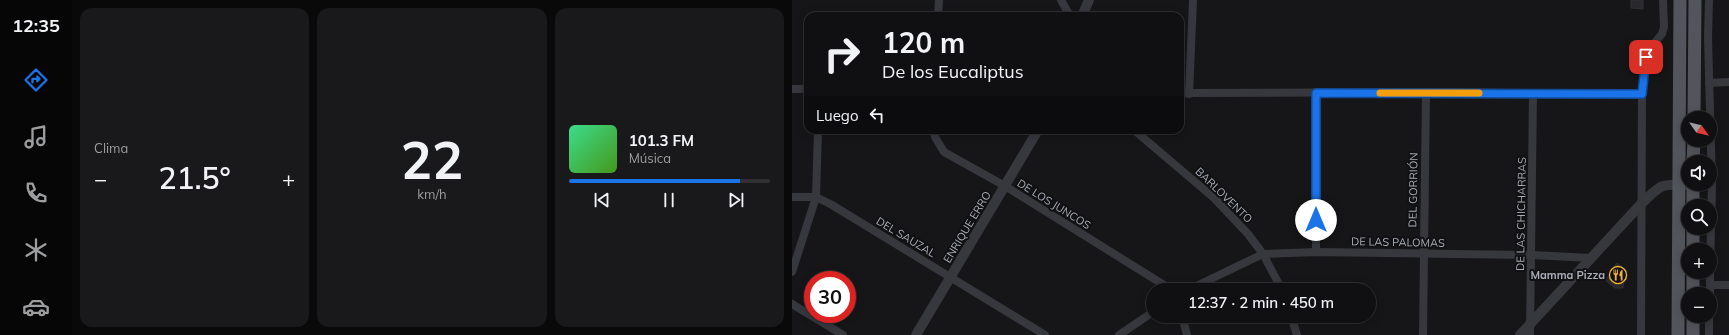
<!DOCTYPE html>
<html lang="es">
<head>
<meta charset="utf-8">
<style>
  body { margin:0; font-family:Mulish,sans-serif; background:#19191b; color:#f1f3f6; height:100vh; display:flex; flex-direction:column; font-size:15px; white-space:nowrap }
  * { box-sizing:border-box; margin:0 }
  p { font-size:13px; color:#9c9d9f }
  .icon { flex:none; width:22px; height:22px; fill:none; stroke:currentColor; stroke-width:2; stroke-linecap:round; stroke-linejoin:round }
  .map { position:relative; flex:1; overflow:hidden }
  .sheet { display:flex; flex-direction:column; gap:8px; padding:8px; background:#09090a; width:720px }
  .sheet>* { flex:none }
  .hud { position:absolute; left:12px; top:12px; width:380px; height:122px; border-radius:12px; box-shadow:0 2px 10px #0003,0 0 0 1px #303032; background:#101012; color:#f1f3f6; overflow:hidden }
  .needle { width:26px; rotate:124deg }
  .controls { position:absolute; left:889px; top:111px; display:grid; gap:8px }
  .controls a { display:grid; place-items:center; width:36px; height:36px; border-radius:50%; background:#101012; box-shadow:0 2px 10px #0003,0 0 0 1px #303032; font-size:20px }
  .speed { position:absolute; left:12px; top:271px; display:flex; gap:8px; font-size:20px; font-weight:700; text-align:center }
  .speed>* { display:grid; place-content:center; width:52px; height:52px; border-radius:50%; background:#101012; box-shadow:0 2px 10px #0003,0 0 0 1px #303032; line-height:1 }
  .speed .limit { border:6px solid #d22; background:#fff; color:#111 }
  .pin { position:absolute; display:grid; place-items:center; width:34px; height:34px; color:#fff; margin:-17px; border-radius:8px; box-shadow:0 2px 6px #0006 }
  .me { position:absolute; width:44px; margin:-22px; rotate:0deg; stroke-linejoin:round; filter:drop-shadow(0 0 3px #0008) }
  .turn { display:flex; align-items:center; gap:14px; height:84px; padding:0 12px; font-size:18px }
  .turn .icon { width:52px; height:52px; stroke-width:2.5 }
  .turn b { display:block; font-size:28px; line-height:34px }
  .then { display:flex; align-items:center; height:38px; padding:0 12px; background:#0003; gap:8px; font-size:15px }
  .big { font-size:30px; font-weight:600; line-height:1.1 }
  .sheet .card { flex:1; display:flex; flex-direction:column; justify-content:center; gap:6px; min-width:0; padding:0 14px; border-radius:12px; background:#19191b }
  .sheet .dial { align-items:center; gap:0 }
  .dial b { font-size:52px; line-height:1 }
  .song { display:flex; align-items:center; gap:12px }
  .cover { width:48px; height:48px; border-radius:6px; background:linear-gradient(135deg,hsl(150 70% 55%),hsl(100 70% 35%)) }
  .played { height:4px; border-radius:2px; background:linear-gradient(90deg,#1a73e8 85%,#303032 85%) }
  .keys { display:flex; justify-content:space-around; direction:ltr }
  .heat { display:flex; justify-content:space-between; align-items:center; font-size:22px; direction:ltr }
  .sheet .tiles { flex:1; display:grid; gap:8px; grid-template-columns:repeat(3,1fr) }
  .trip { position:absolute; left:354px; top:283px; width:230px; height:40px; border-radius:20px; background:#101012; box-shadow:0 2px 10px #0003,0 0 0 1px #303032; font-weight:600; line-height:40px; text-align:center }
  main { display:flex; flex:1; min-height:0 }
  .tab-bar { display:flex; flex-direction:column; width:72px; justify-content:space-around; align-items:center; background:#060607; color:#9c9d9f }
  .tab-bar .icon { width:28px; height:28px }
  .tab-bar .active { color:#1a73e8 }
  .tab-bar b { font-size:18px; color:#f1f3f6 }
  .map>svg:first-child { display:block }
</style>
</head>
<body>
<main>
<nav class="tab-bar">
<b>12:35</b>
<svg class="icon active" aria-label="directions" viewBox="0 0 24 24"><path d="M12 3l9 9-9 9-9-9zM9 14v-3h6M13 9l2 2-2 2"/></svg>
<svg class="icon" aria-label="music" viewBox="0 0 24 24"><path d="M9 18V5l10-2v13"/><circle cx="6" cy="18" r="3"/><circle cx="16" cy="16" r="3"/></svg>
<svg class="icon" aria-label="phone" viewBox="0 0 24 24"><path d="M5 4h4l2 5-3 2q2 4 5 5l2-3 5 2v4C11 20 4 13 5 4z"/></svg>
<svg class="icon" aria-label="climate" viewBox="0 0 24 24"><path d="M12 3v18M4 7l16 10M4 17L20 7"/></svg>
<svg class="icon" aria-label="car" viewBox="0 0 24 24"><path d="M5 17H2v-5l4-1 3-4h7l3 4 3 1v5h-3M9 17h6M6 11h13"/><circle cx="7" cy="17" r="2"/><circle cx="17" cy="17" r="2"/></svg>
</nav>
<section class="sheet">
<div class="tiles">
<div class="card"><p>Clima</p>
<div class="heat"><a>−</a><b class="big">21.5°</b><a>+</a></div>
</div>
<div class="card dial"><b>22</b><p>km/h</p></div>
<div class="card">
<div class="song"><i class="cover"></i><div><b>101.3 FM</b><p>Música</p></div></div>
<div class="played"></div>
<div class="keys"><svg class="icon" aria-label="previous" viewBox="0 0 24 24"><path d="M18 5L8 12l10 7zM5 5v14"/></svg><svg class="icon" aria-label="pause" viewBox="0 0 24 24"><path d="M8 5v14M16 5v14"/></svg><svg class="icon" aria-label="next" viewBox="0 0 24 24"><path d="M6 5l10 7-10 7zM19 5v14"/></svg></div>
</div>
</div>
</section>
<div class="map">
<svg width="937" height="335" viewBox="0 0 937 335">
  <rect width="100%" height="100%" fill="#161618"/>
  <g fill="#29292c" stroke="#303034">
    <path d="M839,0H851V9L839,8Z"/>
    <path d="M825,263L835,271L834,280H832L831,288H823L813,280L822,270L820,269Z"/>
  </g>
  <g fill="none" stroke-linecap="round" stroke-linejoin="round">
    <g stroke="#37383d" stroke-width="8">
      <path d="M269,0L278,16"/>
      <path d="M917,0L916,38L920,184L918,270"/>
      <path d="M146,16L147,0"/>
      <path d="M917,83L937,82"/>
      <path d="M0,89H16"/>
      <path d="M388,93L634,92L850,94"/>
      <path d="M524,93V252"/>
      <path d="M397,94L401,0"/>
      <path d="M142,130L143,137L152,152L213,186L380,290"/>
      <path d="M342,130L422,198L456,234L471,254L490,290"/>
      <path d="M0,197H24L40,205L253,335"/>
      <path d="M0,272L24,197L26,130"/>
      <path d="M918,285H937"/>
      <path d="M396,290L471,254L524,252L740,255L799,258"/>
      <path d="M918,294V272"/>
      <path d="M0,304L51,335"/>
      <path d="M390,316L395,335"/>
      <path d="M499,316L505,335"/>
      <path d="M327,335L361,312"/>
      <path d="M631,335L634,92"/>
      <path d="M738,335L741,93"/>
      <path d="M849,335L850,94L854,57L858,48L870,34L872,27L871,0"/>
      <path d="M917,335V316"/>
    </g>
    <g stroke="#37383d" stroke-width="10">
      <path d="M290,16L297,0"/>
      <path d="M124,335L246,130"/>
      <path d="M728,335L850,203C869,185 867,184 893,185"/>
    </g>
    <g stroke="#53555c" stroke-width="13">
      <path d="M902,118L903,0"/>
      <path d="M901,162L902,140"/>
      <path d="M901,206V184"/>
      <path d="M901,250V228"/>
      <path d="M901,294V272"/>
      <path d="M886,335L888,0"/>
      <path d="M901,335V316"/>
    </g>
  </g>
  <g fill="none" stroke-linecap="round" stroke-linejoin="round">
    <g stroke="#114b97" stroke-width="10">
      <path id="route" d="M524,220V93L850,94L854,57"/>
    </g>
    <use href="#route" stroke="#1a73e8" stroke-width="7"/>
    <path stroke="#f59e0b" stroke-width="7" d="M588,93H687"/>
  </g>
  <defs>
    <g id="restaurant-ring" transform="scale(0.9)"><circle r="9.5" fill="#111113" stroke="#f2b134" stroke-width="1.5"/><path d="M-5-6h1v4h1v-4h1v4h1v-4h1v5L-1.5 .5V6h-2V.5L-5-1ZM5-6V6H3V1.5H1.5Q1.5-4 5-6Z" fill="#f2b134"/></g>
  </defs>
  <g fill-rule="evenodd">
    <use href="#restaurant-ring" x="826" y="275"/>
  </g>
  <g text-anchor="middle" stroke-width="4" stroke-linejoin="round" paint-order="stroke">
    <g font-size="11" fill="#a8adb8" stroke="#111113">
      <text transform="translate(621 190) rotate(-89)" y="4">DEL GORRIÓN</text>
      <text transform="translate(432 195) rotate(44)" y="4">BARLOVENTO</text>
      <text transform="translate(262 204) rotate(32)" y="4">DE LOS JUNCOS</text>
      <text transform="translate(729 214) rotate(-89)" y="4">DE LAS CHICHARRAS</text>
      <text transform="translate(175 227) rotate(-59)" y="4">ENRIQUE ERRO</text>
      <text transform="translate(114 237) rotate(31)" y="4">DEL SAUZAL</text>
      <text transform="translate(606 242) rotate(1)" y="4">DE LAS PALOMAS</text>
    </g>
    <g font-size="11" font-weight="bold" fill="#a8adb8" stroke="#111113" text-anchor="end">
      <text x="813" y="279">Mamma Pizza</text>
    </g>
  </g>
</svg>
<div class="controls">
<a><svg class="needle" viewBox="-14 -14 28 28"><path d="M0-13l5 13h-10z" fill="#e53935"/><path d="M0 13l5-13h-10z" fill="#9c9d9f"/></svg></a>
<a><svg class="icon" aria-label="sound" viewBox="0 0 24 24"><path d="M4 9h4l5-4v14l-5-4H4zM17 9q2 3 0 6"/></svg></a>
<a><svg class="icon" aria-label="search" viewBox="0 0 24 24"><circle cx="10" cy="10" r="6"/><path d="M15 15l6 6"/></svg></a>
<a>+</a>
<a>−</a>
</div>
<div class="speed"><div class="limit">30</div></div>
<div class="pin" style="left:854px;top:57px;background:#d93025"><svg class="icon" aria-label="arrive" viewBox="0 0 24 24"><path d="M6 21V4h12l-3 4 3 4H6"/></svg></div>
<svg class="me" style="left:524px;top:220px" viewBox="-20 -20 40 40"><circle r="19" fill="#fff"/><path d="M0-13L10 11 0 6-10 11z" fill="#1a73e8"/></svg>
<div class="trip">12:37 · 2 min · 450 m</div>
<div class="hud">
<div class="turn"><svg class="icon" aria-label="right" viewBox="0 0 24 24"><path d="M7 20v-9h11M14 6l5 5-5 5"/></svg><div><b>120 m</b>De los Eucaliptus</div></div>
<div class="then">Luego<svg class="icon" aria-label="left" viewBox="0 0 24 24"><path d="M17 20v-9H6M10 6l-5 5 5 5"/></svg></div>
</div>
</div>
</main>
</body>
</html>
